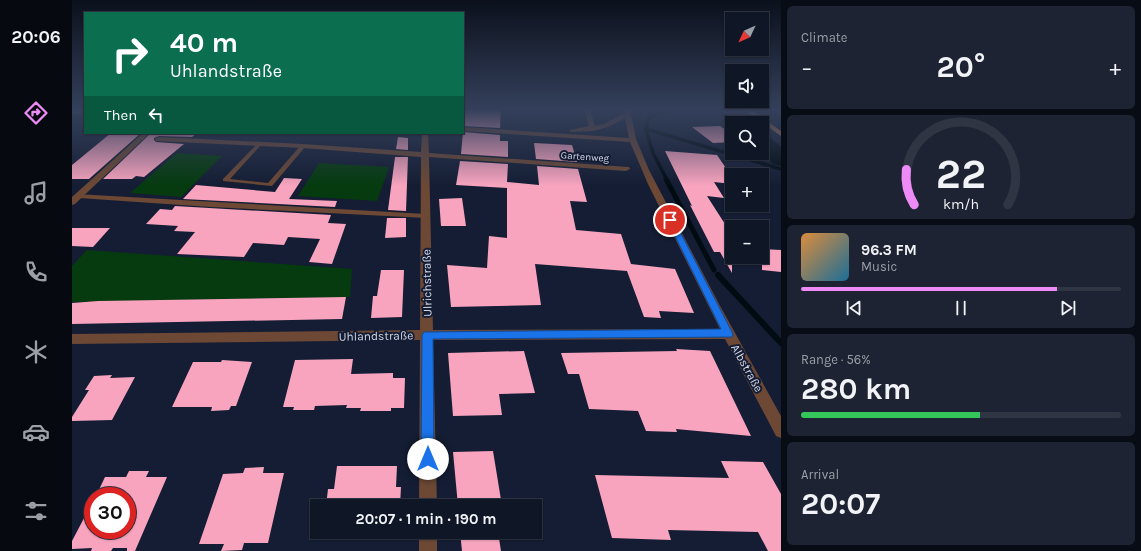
<!DOCTYPE html>
<html lang="en">
<head>
<meta charset="utf-8">
<style>
  body { margin:0; font-family:Karla,sans-serif; background:#1d2332; color:#f1f3f6; height:100vh; display:flex; flex-direction:column; font-size:15px; white-space:nowrap }
  * { box-sizing:border-box; margin:0 }
  p { font-size:13px; color:#9b9fa7 }
  .icon { flex:none; width:22px; height:22px; fill:none; stroke:currentColor; stroke-width:2; stroke-linecap:round; stroke-linejoin:round }
  .map { position:relative; flex:1; overflow:hidden }
  .details { display:flex; flex-direction:column; gap:6px; padding:6px; background:#080c15; width:360px }
  .details>* { flex:none }
  .hud { position:absolute; left:12px; top:12px; width:380px; height:122px; border-radius:0px; box-shadow:0 1px 3px #0004,0 0 0 1px #2f3543; background:#0b6e4f; color:#fff; overflow:hidden }
  .needle { width:26px; rotate:226deg }
  .fabs { position:absolute; left:653px; top:12px; display:grid; gap:8px }
  .fabs a { display:grid; place-items:center; width:44px; height:44px; border-radius:0px; background:#0f1626; box-shadow:0 1px 3px #0004,0 0 0 1px #2f3543; font-size:20px }
  .speed { position:absolute; left:12px; top:487px; display:flex; gap:8px; font-size:20px; font-weight:700; text-align:center }
  .speed>* { display:grid; place-content:center; width:52px; height:52px; border-radius:50%; background:#0f1626; box-shadow:0 1px 3px #0004,0 0 0 1px #2f3543; line-height:1 }
  .speed .limit { border:6px solid #d22; background:#fff; color:#111 }
  .pin { position:absolute; display:grid; place-items:center; width:34px; height:34px; color:#fff; margin:-17px; border:2px solid #fff; border-radius:50%; box-shadow:0 1px 4px #0007 }
  .me { position:absolute; width:44px; margin:-22px; rotate:0deg; stroke-linejoin:round; filter:drop-shadow(0 0 3px #0008) }
  .turn { display:flex; align-items:center; gap:14px; height:84px; padding:0 20px; font-size:18px }
  .turn .icon { width:52px; height:52px; stroke-width:2.5 }
  .turn b { display:block; font-size:28px; line-height:34px }
  .then { display:flex; align-items:center; height:38px; padding:0 20px; background:#0003; gap:8px; font-size:15px }
  .big { font-size:30px; font-weight:700; line-height:1.1 }
  .details .tile { flex:1; display:flex; flex-direction:column; justify-content:center; gap:6px; min-width:0; padding:0 14px; border-radius:6px; background:#1d2332 }
  .details .dial { align-items:center; gap:0 }
  .dial svg { height:104px; overflow:visible; fill:none; stroke:#2f3543; stroke-width:7; stroke-linecap:round; text-anchor:middle }
  .dial text { fill:#f1f3f6; stroke:none }
  .song { display:flex; align-items:center; gap:12px }
  .cover { width:48px; height:48px; border-radius:6px; background:linear-gradient(135deg,hsl(30 70% 55%),hsl(200 70% 35%)) }
  .played { height:4px; border-radius:2px; background:linear-gradient(90deg,#ef8bf7 80%,#2f3543 80%) }
  .keys { display:flex; justify-content:space-around; direction:ltr }
  .heat { display:flex; justify-content:space-between; align-items:center; font-size:22px; direction:ltr }
  .charge { height:6px; border-radius:3px; background:linear-gradient(90deg,#34c759 56%,#2f3543 0) }
  .trip { position:absolute; left:238px; top:499px; width:232px; height:40px; border-radius:0px; background:#0f1626; box-shadow:0 1px 3px #0004,0 0 0 1px #2f3543; font-weight:700; line-height:40px; text-align:center }
  main { display:flex; flex:1; min-height:0 }
  .tab-bar { display:flex; flex-direction:column; width:72px; justify-content:space-around; align-items:center; background:#06090f; color:#9b9fa7 }
  .tab-bar .icon { width:28px; height:28px }
  .tab-bar .selected { color:#ef8bf7 }
  .tab-bar b { font-size:18px; color:#f1f3f6 }
  .map>svg:first-child { display:block }
</style>
</head>
<body>
<main>
<nav class="tab-bar">
<b>20:06</b>
<svg class="icon selected" aria-label="directions" viewBox="0 0 24 24"><path d="M12 3l9 9-9 9-9-9zM9 14v-3h6M13 9l2 2-2 2"/></svg>
<svg class="icon" aria-label="music" viewBox="0 0 24 24"><path d="M9 18V5l10-2v13"/><circle cx="6" cy="18" r="3"/><circle cx="16" cy="16" r="3"/></svg>
<svg class="icon" aria-label="phone" viewBox="0 0 24 24"><path d="M5 4h4l2 5-3 2q2 4 5 5l2-3 5 2v4C11 20 4 13 5 4z"/></svg>
<svg class="icon" aria-label="climate" viewBox="0 0 24 24"><path d="M12 3v18M4 7l16 10M4 17L20 7"/></svg>
<svg class="icon" aria-label="car" viewBox="0 0 24 24"><path d="M5 17H2v-5l4-1 3-4h7l3 4 3 1v5h-3M9 17h6M6 11h13"/><circle cx="7" cy="17" r="2"/><circle cx="17" cy="17" r="2"/></svg>
<svg class="icon" aria-label="filters" viewBox="0 0 24 24"><path d="M4 7h16M4 17h16"/><circle cx="9" cy="7" r="2"/><circle cx="15" cy="17" r="2"/></svg>
</nav>
<div class="map">
<svg width="709" height="551" viewBox="0 0 709 551">
  <rect width="100%" height="100%" fill="#141d33"/>
  <g fill="#053b0f">
    <path d="M105,153L150,156L109,197L58,193Z"/>
    <path d="M247,163L317,167L305,201L226,196Z"/>
    <path d="M15,250L280,269L278,297L0,302V266Z"/>
  </g>
  <g fill="none" stroke-linecap="round" stroke-linejoin="round">
    <g stroke="#000c12" stroke-width="3.5">
      <path d="M574,129L709,169"/>
      <path d="M595,180L581,153L574,129L577,117L606,109"/>
    </g>
    <path stroke="#000c12" stroke-width="5" d="M594,179L642,270"/>
    <path stroke="#000c12" stroke-width="6" d="M646,275L709,343"/>
    <g fill="#000c12" fill-rule="evenodd">
      <path d="M645,109H666L679,123H660V126Z"/>
      <path d="M690,135L698,137L709,147V166L701,164L689,153H690Z"/>
    </g>
  </g>
  <g fill="#f8a4bf">
    <path d="M391,109H429L428,128L391,126Z"/>
    <path d="M648,126L660,134V142L641,143L620,127Z"/>
    <path d="M391,132L428,135V141H436V157L389,154Z"/>
    <path d="M39,133H69L17,179H0V165Z"/>
    <path d="M79,133H125L120,137L87,136L82,138V140L84,142L112,144L72,177L64,176L60,179H31Z"/>
    <path d="M326,137L336,138V150L324,149Z"/>
    <path d="M462,143L500,145L505,162L464,159Z"/>
    <path d="M593,151L645,155L660,177V184L642,182L652,198L635,196L660,235V273L648,252H642L618,205L620,206Z"/>
    <path d="M323,157H336L334,211L316,210Z"/>
    <path d="M388,161L436,164L435,182L467,185L465,166L506,169L515,202L498,201L504,230L549,234L559,264L603,269L622,313L587,311L589,318L572,317L555,271L463,264L469,305L379,307L375,265L415,268L417,236L435,238V188L384,185Z"/>
    <path d="M212,178L230,179L217,199L265,201L263,207L111,199L124,185L203,192Z"/>
    <path d="M390,198L394,226H369L367,199Z"/>
    <path d="M103,206L259,215L256,223L274,224L260,264L237,262L248,239L216,237L212,245L181,243L172,257L105,254L123,232L102,231L106,226L74,224L88,209L100,210Z"/>
    <path d="M315,218H334V237L313,238Z"/>
    <path d="M0,228H38L21,247L0,246Z"/>
    <path d="M690,249L709,250V272L690,270Z"/>
    <path d="M309,270H332L330,317L299,318L301,296H305Z"/>
    <path d="M274,297L270,319L0,324V303L26,301Z"/>
    <path d="M604,349L638,351L679,436L604,429L605,432L574,431L566,411L517,409L507,374H496L489,353L605,351Z"/>
    <path d="M452,351L463,393L427,394L430,415L381,416L376,353Z"/>
    <path d="M281,359L279,374L321,373V378H333L332,408H319V411H288L289,408H274L275,405L243,406L242,410H221L222,407H211L223,360Z"/>
    <path d="M150,360L180,362L164,406H159L157,410L139,411L140,407H100L121,362H149Z"/>
    <path d="M40,375L38,378L63,377L40,420L0,421V417L17,390H13L22,376Z"/>
    <path d="M421,451L430,506H386L381,452Z"/>
    <path d="M649,461L691,462L709,494V551H696L686,532L596,530L599,540L540,538L523,475L657,478Z"/>
    <path d="M265,466H325L324,487H329L328,506H254L256,489H262Z"/>
    <path d="M192,467L191,473H212L196,543H172L170,550L149,551L152,544H127L151,474L171,473L173,468Z"/>
    <path d="M57,471H77L74,477H95L63,551H55V548H41L39,551H19L20,548L0,549V541L21,501V530H55V496H24L33,477H54Z"/>
    <path d="M256,532H322V535L255,536Z"/>
    <path d="M388,532H426L429,551H390Z"/>
  </g>
  <g fill="none" stroke-linecap="round" stroke-linejoin="round">
    <g fill="#6c4835" fill-rule="evenodd">
      <path d="M187,142L189,143V145L158,179L196,183L229,145L234,146L200,186L151,181V179Z"/>
      <path d="M4,194L354,214L358,216L354,218L138,207L7,198H4Z"/>
    </g>
    <g fill="#6c4835" fill-rule="evenodd">
      <path d="M512,109H518L523,126L532,124L552,113V109H558L564,139L577,170L647,304L709,416V438L704,436L653,339L361,340L365,506H347L348,340L0,344V334L348,330L349,157L231,148L84,141L83,139L87,137L231,144L349,152L350,133H356L357,153L557,167L558,169L554,171L357,157L361,330L648,329L576,184L558,142L391,131V127L557,138L553,118L536,127L521,131L498,132V130L517,126Z"/>
      <path d="M701,109H709V114Z"/>
      <rect x="0" y="110" width="13" height="4"/>
      <path d="M71,133H78L3,204L0,205V197Z"/>
      <rect x="347" y="532" width="18" height="19"/>
    </g>
    <path fill="#bb7047" fill-rule="evenodd" d="M671,109H678L709,131V136Z"/>
  </g>
  <linearGradient id="sky" x2="0" y2="1"><stop stop-color="#0b101c"/><stop offset="0.59" stop-color="#34405b"/><stop offset="1" stop-color="#34405b" stop-opacity="0"/></linearGradient>
  <rect width="709" height="186" fill="url(#sky)"/>
  <path fill="#1a73e8" stroke="#114b97" d="M598,218L602,220L661,334L660,337L361,339L362,459L360,464L356,466L351,464L349,459L350,335L352,332L649,329L595,220Z"/>
  <g text-anchor="middle" stroke-width="4" stroke-linejoin="round" paint-order="stroke">
    <g font-size="10" fill="#d3d9e9" stroke="#141d33">
      <text transform="translate(513 156) rotate(4)" y="4">Gartenweg</text>
    </g>
    <g font-size="12" fill="#d3d9e9" stroke="#141d33">
      <text transform="translate(355 283) rotate(-91)" y="4">Ulrichstraße</text>
      <text transform="translate(304 336) rotate(-1)" y="4">Uhlandstraße</text>
      <text transform="translate(675 368) rotate(61)" y="4">Albstraße</text>
    </g>
  </g>
</svg>
<div class="fabs">
<a><svg class="needle" viewBox="-14 -14 28 28"><path d="M0-13l5 13h-10z" fill="#e53935"/><path d="M0 13l5-13h-10z" fill="#9b9fa7"/></svg></a>
<a><svg class="icon" aria-label="sound" viewBox="0 0 24 24"><path d="M4 9h4l5-4v14l-5-4H4zM17 9q2 3 0 6"/></svg></a>
<a><svg class="icon" aria-label="search" viewBox="0 0 24 24"><circle cx="10" cy="10" r="6"/><path d="M15 15l6 6"/></svg></a>
<a>+</a>
<a>−</a>
</div>
<div class="speed"><div class="limit">30</div></div>
<div class="pin" style="left:598px;top:220px;background:#d93025"><svg class="icon" aria-label="arrive" viewBox="0 0 24 24"><path d="M6 21V4h12l-3 4 3 4H6"/></svg></div>
<svg class="me" style="left:356px;top:459px" viewBox="-20 -20 40 40"><circle r="19" fill="#fff"/><path d="M0-13L10 11 0 6-10 11z" fill="#1a73e8"/></svg>
<div class="trip">20:07 · 1 min · 190 m</div>
<div class="hud">
<div class="turn"><svg class="icon" aria-label="right" viewBox="0 0 24 24"><path d="M7 20v-9h11M14 6l5 5-5 5"/></svg><div><b>40 m</b>Uhlandstraße</div></div>
<div class="then">Then<svg class="icon" aria-label="left" viewBox="0 0 24 24"><path d="M17 20v-9H6M10 6l-5 5 5 5"/></svg></div>
</div>
</div>
<section class="details">
<div class="tile"><p>Climate</p>
<div class="heat"><a>−</a><b class="big">20°</b><a>+</a></div>
</div>
<div class="tile dial"><svg viewBox="0 0 100 80">
<path d="M14 69A42 42 0 1 1 86 69"/>
<path d="M14 69A42 42 0 0 1 8 42" stroke="#ef8bf7"/>
<text x="50" y="56" font-size="32" font-weight="700">22</text>
<text x="50" y="72" font-size="11">km/h</text>
</svg></div>
<div class="tile">
<div class="song"><i class="cover"></i><div><b>96.3 FM</b><p>Music</p></div></div>
<div class="played"></div>
<div class="keys"><svg class="icon" aria-label="previous" viewBox="0 0 24 24"><path d="M18 5L8 12l10 7zM5 5v14"/></svg><svg class="icon" aria-label="pause" viewBox="0 0 24 24"><path d="M8 5v14M16 5v14"/></svg><svg class="icon" aria-label="next" viewBox="0 0 24 24"><path d="M6 5l10 7-10 7zM19 5v14"/></svg></div>
</div>
<div class="tile"><p>Range · 56%</p><b class="big">280 km</b><div class="charge"></div></div>
<div class="tile"><p>Arrival</p><b class="big">20:07</b></div>
</section>
</main>
</body>
</html>
